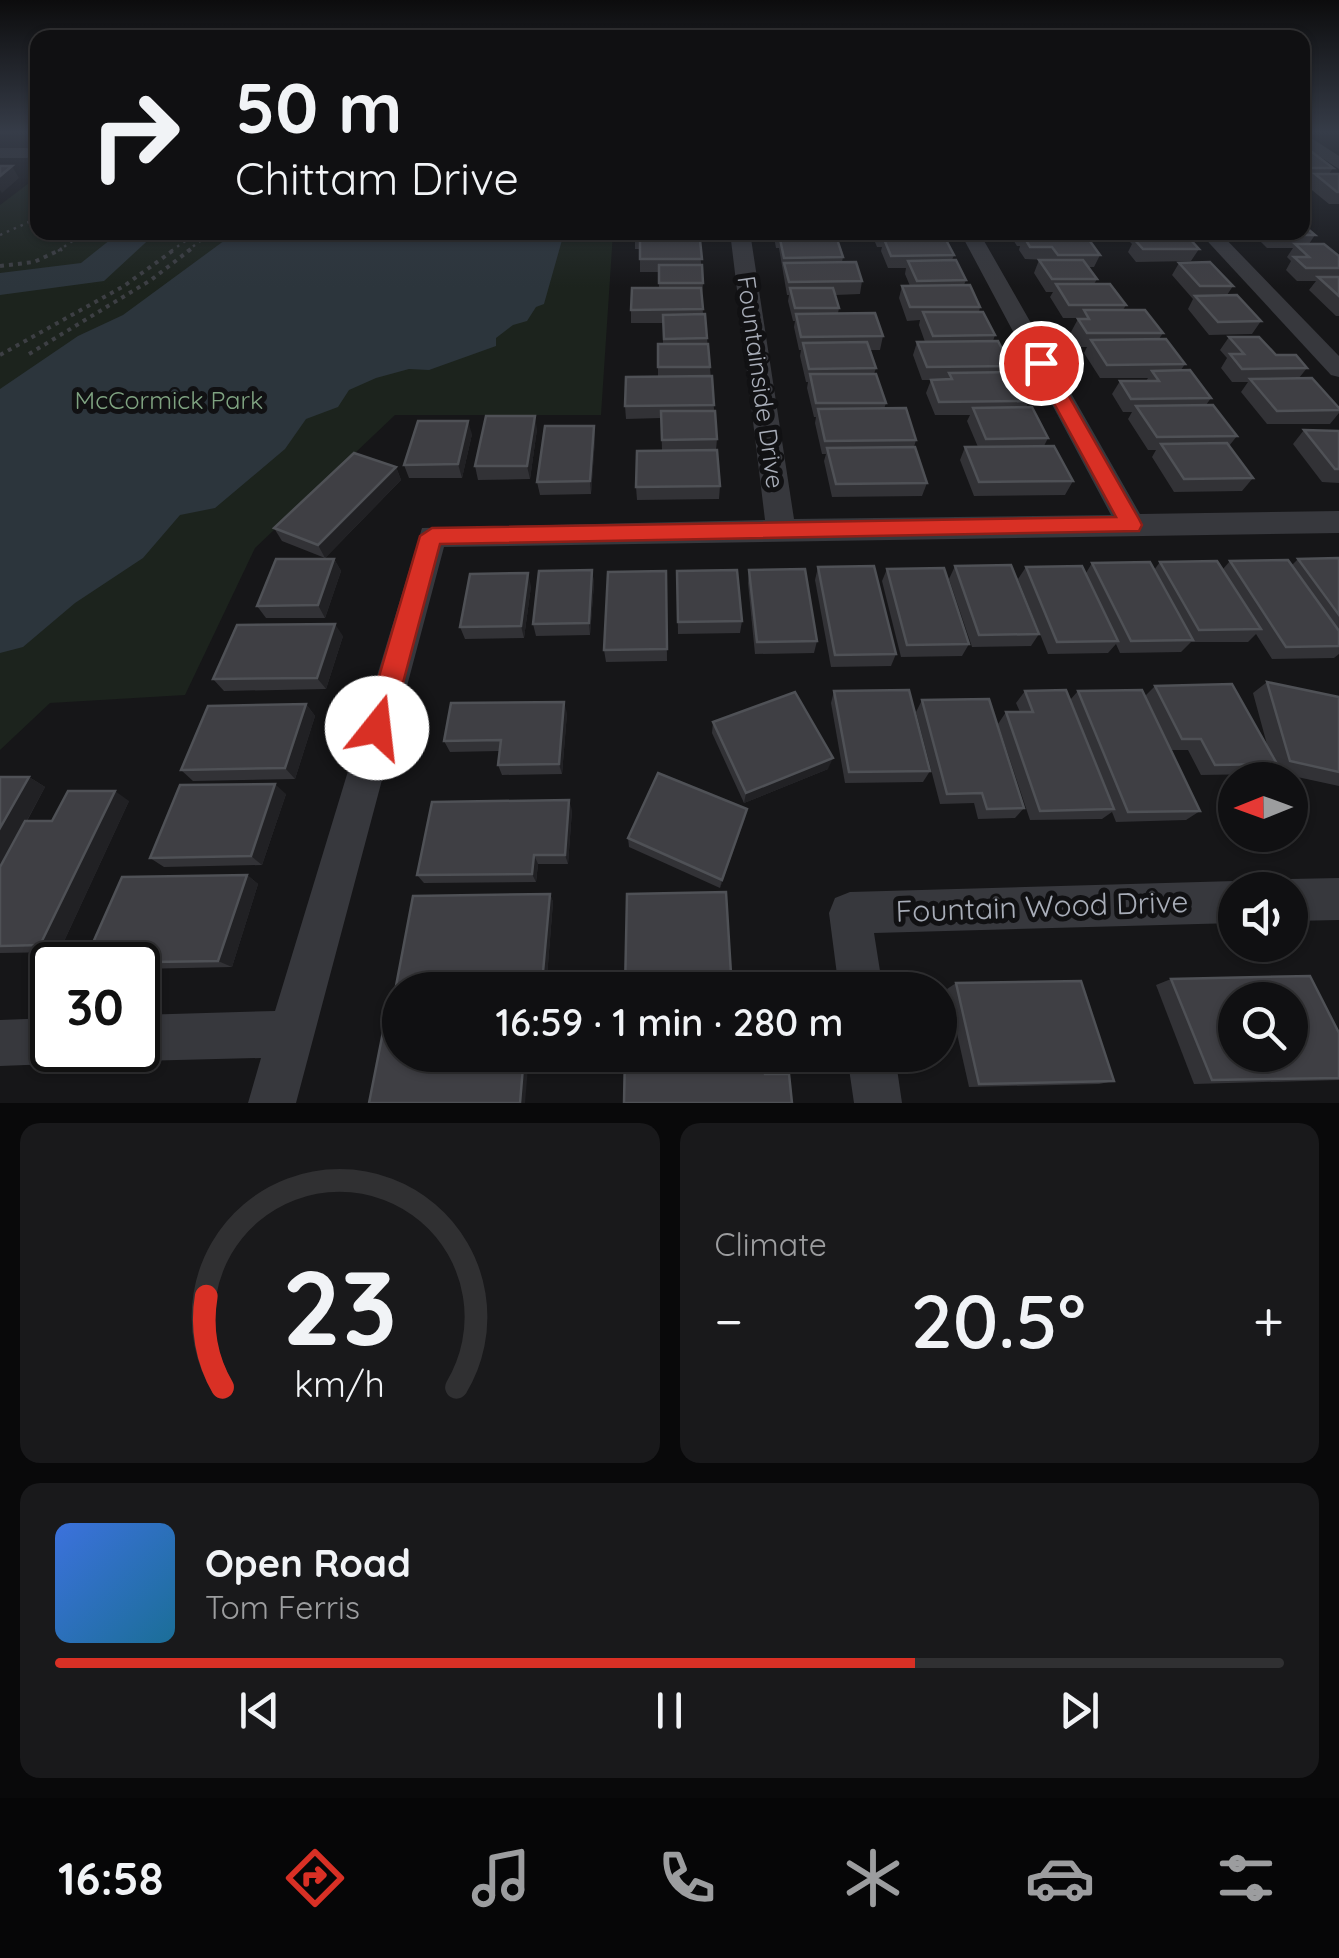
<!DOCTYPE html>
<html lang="en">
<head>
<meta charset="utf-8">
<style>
  body { margin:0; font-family:Quicksand,sans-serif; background:#19191b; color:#f1f3f6; height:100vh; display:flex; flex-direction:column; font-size:38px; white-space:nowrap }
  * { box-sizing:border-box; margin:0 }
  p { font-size:32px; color:#9c9d9f }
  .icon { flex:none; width:55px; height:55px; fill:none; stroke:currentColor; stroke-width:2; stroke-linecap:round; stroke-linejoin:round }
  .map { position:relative; height:1103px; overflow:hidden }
  .sheet { display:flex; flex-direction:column; gap:20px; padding:20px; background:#09090a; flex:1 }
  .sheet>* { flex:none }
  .banner { position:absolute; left:30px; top:30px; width:1280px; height:210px; border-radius:20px; box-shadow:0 2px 8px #0004,0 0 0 2px #303032; background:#101012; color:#f1f3f6; overflow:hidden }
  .needle { width:65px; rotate:269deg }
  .buttons { position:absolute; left:1218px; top:762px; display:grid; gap:20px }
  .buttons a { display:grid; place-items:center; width:90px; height:90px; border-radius:50%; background:#101012; box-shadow:0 2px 8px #0004,0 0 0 2px #303032; font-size:50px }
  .speed { position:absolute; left:30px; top:942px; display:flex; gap:20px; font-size:50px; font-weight:700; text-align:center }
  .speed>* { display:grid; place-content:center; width:130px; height:130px; border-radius:50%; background:#101012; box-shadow:0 2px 8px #0004,0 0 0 2px #303032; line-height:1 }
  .speed .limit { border:5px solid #111; border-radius:15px; background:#fff; color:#111 }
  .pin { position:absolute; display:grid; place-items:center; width:85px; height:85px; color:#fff; margin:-42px; border:5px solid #fff; border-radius:50%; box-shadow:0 2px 10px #0007 }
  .me { position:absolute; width:110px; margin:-55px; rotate:16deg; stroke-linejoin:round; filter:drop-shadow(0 0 8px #0008) }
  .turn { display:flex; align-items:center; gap:35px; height:210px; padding:0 40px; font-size:45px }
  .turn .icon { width:130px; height:130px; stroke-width:2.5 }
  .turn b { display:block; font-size:70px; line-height:85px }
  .big { font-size:75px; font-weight:600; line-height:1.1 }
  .sheet .card { flex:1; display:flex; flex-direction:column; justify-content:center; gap:15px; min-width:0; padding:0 35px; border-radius:20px; background:#19191b }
  .sheet .dial { align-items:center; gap:0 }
  .dial svg { height:260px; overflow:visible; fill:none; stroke:#303032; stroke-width:7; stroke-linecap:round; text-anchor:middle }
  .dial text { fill:#f1f3f6; stroke:none }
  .song { display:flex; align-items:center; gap:30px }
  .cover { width:120px; height:120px; border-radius:15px; background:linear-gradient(135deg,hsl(220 70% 55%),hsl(200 70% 35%)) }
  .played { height:10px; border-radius:5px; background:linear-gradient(90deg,#d93025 70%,#303032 70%) }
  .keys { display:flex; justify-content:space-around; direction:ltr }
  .heat { display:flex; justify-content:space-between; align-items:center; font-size:55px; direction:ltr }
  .sheet .tiles { flex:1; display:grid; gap:20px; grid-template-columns:1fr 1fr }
  .card:last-child { grid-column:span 2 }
  .trip { position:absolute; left:382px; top:972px; width:575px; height:100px; border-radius:50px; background:#101012; box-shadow:0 2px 8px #0004,0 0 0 2px #303032; font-weight:600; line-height:100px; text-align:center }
  .tabs { display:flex; height:160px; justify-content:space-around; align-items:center; background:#060607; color:#9c9d9f }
  .tabs .icon { width:70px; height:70px }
  .tabs .current { color:#d93025 }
  .tabs b { font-size:45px; color:#f1f3f6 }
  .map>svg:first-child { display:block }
</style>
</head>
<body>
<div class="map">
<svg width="1339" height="1103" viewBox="0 0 1339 1103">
  <rect width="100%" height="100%" fill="#161618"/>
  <path fill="#1c231d" d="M37,177L38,232L613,233L601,415H395L255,548L185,695L50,703L0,750V205Z"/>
  <path fill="#2c353c" d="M236,232L564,233L544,304L536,307L527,321L513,325L496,338V346L429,370L409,369L376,378L349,390L338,407L306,419L285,449L215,508L180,515L143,558L75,603L23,647L0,653V389L78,336L123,315Z"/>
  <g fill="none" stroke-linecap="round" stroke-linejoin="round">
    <path fill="#2c353c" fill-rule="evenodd" d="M120,232H157L104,281L0,295V273L81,263Z"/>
    <g stroke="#3d3f44" stroke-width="2.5" stroke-dasharray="2.5 5" stroke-linecap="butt">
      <path d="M0,235L38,218"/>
      <path d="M58,251L85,232"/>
      <path d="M171,251L198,232"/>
      <path d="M187,251L212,232"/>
    </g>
    <g stroke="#3d3f44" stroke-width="4" stroke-dasharray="4 5" stroke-linecap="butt">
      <path d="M0,266L34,262L62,249"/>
      <path d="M29,354L151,280L191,249"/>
      <path d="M0,355L124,286L175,249"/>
    </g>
    <g fill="#37383d" fill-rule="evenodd">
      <path d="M1302,132L1339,156V169L1302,145Z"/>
      <path d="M0,148H27L35,153L27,158H0Z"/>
      <path d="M730,232H750L794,519L1111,515L960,232H979L1140,514L1339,511V533L444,547L296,1103H248L261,1058L138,1061L122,1054L120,1050H138V1015L275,1011L422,528L765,520Z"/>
      <path d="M1199,232H1219L1339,356V377L1331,375Z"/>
      <path d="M1339,878V920L1290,921V890H1273L1290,879Z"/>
      <path d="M1235,881L1251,890H1235V923L874,933L883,990H839L829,913L835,898L850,892Z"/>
      <path d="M52,1018V1050H72L68,1057L52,1064L0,1066V1020Z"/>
      <path d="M847,1055H895L902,1103H854Z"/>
    </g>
  </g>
  <g fill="#323236">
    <path d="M0,132H31L0,134Z"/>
    <path d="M1302,152L1333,168L1329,174H1339V204H1329L1307,186L1311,180H1302Z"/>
    <path d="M698,232L703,283L702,296L703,314L707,338L717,439L716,450L720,486L719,499L637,500L636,487L662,450L661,418L626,419L625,406L658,376V344H663V323H631V310L659,288V272H640V249H635V237Z"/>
    <path d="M773,232H835L836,239L843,257L842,262L862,281L860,294L835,295L839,308L838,313L883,336L880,350H870L876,368L874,374L886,403L884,409L916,440L914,447L927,483L922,496L832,497L824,461L826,454H822L815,423L816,417H814L807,388L808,382H806L800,356L801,350H799L794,327L795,321H793L788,301L789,295H787L779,248H776Z"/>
    <path d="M871,232H942V238L954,255L952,260L966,280L964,285L980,307L979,312L995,335L993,341L1011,366L1008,372L1029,401L1026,407L1048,438L1044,446L1073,481L1065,495L974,496L960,460L965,447H978L967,421L970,415H935L926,393L931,380H922L913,355L917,342H925L919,325L920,320L907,321L899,298L902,286H910L905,274L906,268H888L881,251L882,247H877Z"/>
    <path d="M1011,232H1081L1080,237L1100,255L1094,267H1089L1097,279L1094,284L1126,305L1123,310L1163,333L1159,339L1185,364L1181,370L1211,398L1206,405L1237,436L1229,446L1253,478L1242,491L1174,492L1152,457L1156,450H1148L1128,419L1132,412H1123L1112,394L1120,381H1146L1148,378H1100L1084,353L1087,347H1081L1071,332L1078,319L1080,318H1063L1050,297L1053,292H1046L1034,273L1039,260H1047L1025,259L1019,250L1020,246H1017L1010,235Z"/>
    <path d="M1132,232H1172L1178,239L1199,249L1191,261L1136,262L1128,252L1132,244L1128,240Z"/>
    <path d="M1251,232H1302L1315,235L1309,244L1339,256V316H1336L1309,290L1316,281H1297L1286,270L1291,261L1287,257L1293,248H1267Z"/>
    <path d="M1179,263L1233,286L1227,295L1261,321L1252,334L1209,335L1188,309L1193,299L1172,275Z"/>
    <path d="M1229,337L1307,368L1299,378L1339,408V413L1330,424H1267L1241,392L1248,382H1232L1221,368L1227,358L1220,350Z"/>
    <path d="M594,426L595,439L591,494L540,495L537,482Z"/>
    <path d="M537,429L530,479L478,480L475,466Z"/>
    <path d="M1304,430L1339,431V483L1322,482L1293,444Z"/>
    <path d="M472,434L462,478H409L404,465Z"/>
    <path d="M396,467L401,480L325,558L282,541L274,528Z"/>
    <path d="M1339,558V654L1334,658L1272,659L1256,634L1248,642H1191L1181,652L1120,653L1116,644L1108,653L1048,654L1018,579L1026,567L1086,573L1092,563L1154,570L1160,562L1223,569L1230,561L1292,565L1298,559Z"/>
    <path d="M334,559L341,571L325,618H266L257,606Z"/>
    <path d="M955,566L1039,634L1031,646L972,647L949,579Z"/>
    <path d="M818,567L896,654L891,666L831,667L815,580Z"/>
    <path d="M887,569L969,644L962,656L901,657L882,581Z"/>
    <path d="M592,570L594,583L590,635L536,636L533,624Z"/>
    <path d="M749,570L817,641L814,653L755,654L748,583Z"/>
    <path d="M666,571L667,661L606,662L604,650Z"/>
    <path d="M677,571L742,621L740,633L678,634Z"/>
    <path d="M531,586L524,638L465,639L460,627Z"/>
    <path d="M343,636L326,689L224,691L213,679Z"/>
    <path d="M1267,682L1339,697V786L1274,772L1273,767L1261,774L1201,775L1188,750H1171L1200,811L1186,820L1116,822L1112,812L1102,819L1030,820L998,724L1006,712H1020L1016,703L1025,691L1070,700L1078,691L1145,696L1155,686L1268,748L1253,693Z"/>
    <path d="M834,691L930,771L923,782L845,783L831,703Z"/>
    <path d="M922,700L1024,808L1015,818L978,819L974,803L940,804L916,712Z"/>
    <path d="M306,704L315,716L295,779L193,781L181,770Z"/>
    <path d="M567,713L562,774L502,775L498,765L500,751L450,752L444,741Z"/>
    <path d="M713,722L828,769L744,803L712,733Z"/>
    <path d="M0,777H29L45,787L27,821H52L129,801L59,952L0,953Z"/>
    <path d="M286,794L262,865L164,867L150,858Z"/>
    <path d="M747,809L720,888L629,847L628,838Z"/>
    <path d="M572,810L568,864H538L536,882L424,883L417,875Z"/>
    <path d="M247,875L258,884L232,967L138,969V965H89L84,963Z"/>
    <path d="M550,894L553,902L546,989L402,990L396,986Z"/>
    <path d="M1171,979L1339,1033V1080L1194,1084L1156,985Z"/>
    <path d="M956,983L1114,1081L1099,1084L969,1087L947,989Z"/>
  </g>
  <g fill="#212124">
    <path d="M12,166L19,178L2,193L0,190V176Z"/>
    <path d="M535,416L537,429L530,479L527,466Z"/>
    <path d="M468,421L472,434L462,478L458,464Z"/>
    <path d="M594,426L595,439L591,494L590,481Z"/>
    <path d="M396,467L401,480L325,558L318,545Z"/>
    <path d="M334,559L341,571L325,618L318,605Z"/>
    <path d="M592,570L594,583L590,635L589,623Z"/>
    <path d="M528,573L531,586L524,638L521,626Z"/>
    <path d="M335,624L343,636L326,689L317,678Z"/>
    <path d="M564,702L567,713L562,774L559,764Z"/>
    <path d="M306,704L315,716L295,779L285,768Z"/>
    <path d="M833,758L828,769L744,803L746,793Z"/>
    <path d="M29,777L45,787L0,870V828Z"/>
    <path d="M275,784L286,794L262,865L251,856Z"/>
    <path d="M115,791L129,801L59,952L40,945Z"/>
    <path d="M569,800L572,810L568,864L565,855Z"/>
    <path d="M747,809L745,819L720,888L722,880Z"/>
    <path d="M534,855L538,864L536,882L532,874Z"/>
    <path d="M247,875L258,884L232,967L218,961Z"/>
    <path d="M550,894L553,902L546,989L542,983Z"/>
    <path d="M524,1055H529L525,1103H520Z"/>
  </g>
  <g fill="#3f3f44" stroke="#4f5156" stroke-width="2.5" fill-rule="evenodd">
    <path d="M1302,152H1312L1333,168H1302Z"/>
    <path d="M0,166H12L0,176Z"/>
    <path d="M1315,174H1339V192H1337Z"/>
    <path d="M1302,224L1315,235H1275L1272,232H1302Z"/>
    <path d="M635,232H698V236L635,237Z"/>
    <path d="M777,232H835L836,235L778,236Z"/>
    <path d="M879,232H942L943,234L880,235Z"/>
    <path d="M1021,232H1081V233H1022Z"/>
    <path d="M1138,232H1172L1178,239L1189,238L1199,249H1143L1134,239H1144Z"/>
    <path d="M1024,237H1087L1100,255H1058L1052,247H1030Z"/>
    <path d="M945,238L954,255L891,256L884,239Z"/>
    <path d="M780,239H837L843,257L784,258Z"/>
    <path d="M640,240H700L702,259H640Z"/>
    <path d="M1295,244H1324L1339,256V268H1306L1294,257H1309Z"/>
    <path d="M956,260L966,280L917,281L908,261Z"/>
    <path d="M1039,260H1083L1097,279H1052Z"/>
    <path d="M856,262L862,281L789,282L784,263Z"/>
    <path d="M1210,262L1233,286H1200L1179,263Z"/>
    <path d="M659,265H702L703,283H659Z"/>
    <path d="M1318,277H1339V296Z"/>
    <path d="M1056,284H1110L1126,305H1069Z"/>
    <path d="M970,285L980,307H910L902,286Z"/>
    <path d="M632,288H701L703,309L631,310Z"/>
    <path d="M790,288H833L839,308H795Z"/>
    <path d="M1237,295L1261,321L1218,322L1195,296Z"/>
    <path d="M1084,310H1145L1163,333H1087L1078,319H1089Z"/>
    <path d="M923,312H983L995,335L933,336Z"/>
    <path d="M875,313L883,336L801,337L796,314Z"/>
    <path d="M705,314L707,338L664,339L663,315Z"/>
    <path d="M1229,337H1259L1276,355H1296L1307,368L1242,369L1230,354H1244Z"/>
    <path d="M1166,339L1185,364L1107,365L1091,340Z"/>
    <path d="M998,341L1011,366L927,367L917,342Z"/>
    <path d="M867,342L876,368L809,369L803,343Z"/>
    <path d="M658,344H708L710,367H658Z"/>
    <path d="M1190,370L1211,398L1131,399L1120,381H1159L1152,371Z"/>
    <path d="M1014,372L1029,401L939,402L931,380L952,379L949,373Z"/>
    <path d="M810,374H876L886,403H816Z"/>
    <path d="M712,376L714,405L625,406L626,377Z"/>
    <path d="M1312,378L1339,408V410L1277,411L1250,379Z"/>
    <path d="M1213,405L1237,436L1157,437L1136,406Z"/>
    <path d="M1032,407L1048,438L986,439L973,408Z"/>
    <path d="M906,408L916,440L825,441L818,409Z"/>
    <path d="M661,411H715L717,439L662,440Z"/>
    <path d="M486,416H535L527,466H475Z"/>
    <path d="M418,421H468L458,464L404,465Z"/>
    <path d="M545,426H594L590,481L537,482Z"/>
    <path d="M1304,430L1339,431V469H1335Z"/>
    <path d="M1227,443L1253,478L1184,479L1161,444Z"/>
    <path d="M1054,446L1073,481L979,482L965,447Z"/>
    <path d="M915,447L927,483L836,484L827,448Z"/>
    <path d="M717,450L720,486L636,487L637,451Z"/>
    <path d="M354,453L396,467L318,545L274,528Z"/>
    <path d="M1339,558V615L1298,559Z"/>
    <path d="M276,559H334L318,605L257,606Z"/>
    <path d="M1288,560L1339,631V646L1286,647L1230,561Z"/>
    <path d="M1217,561L1261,629L1199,630L1160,562Z"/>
    <path d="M1150,562L1193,640L1131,641L1092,563Z"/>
    <path d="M1011,565L1039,634L979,635L955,566Z"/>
    <path d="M874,566L896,654L835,655L818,567Z"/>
    <path d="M1082,566L1118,641L1057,642L1026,567Z"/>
    <path d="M944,568L969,644L907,645L887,569Z"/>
    <path d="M805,569L817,641L757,642L749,570Z"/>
    <path d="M592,570L589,623L533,624L539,571Z"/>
    <path d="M737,570L742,621L678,622L677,571Z"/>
    <path d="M666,571L667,649L604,650L608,572Z"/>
    <path d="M528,573L521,626L460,627L470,574Z"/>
    <path d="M335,624L317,678L213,679L237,625Z"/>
    <path d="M1267,682L1339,697V772L1290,761Z"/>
    <path d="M1232,684L1277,764L1215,765L1201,739H1182L1155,686Z"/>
    <path d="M909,690L930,771L849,772L834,691Z"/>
    <path d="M1066,690L1114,809L1040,811L1006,712H1033L1025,691Z"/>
    <path d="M1142,690L1200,811L1128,812L1078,691Z"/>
    <path d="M795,692L833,758L746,793L713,722Z"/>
    <path d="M989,699L1024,808L987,809L982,793L947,794L922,700Z"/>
    <path d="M564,702L559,764L498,765L501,740L444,741L451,703Z"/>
    <path d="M306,704L285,768L181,770L208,706Z"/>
    <path d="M658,773L747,809L722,880L628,838Z"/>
    <path d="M0,777H29L0,828Z"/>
    <path d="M275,784L251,856L150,858L180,785Z"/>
    <path d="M68,791H115L40,945L0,946V867L25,821H52Z"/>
    <path d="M569,800L565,855H534L532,874L417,875L432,802Z"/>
    <path d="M247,875L218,961L84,963L122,877Z"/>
    <path d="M726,892L732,990H625L627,894Z"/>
    <path d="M550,894L542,983L396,986L413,896Z"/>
    <path d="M1310,976L1339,1033V1078L1212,1080L1171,979ZM1235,1000H1290V1055H1235Z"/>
    <path d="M1081,981L1114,1081L979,1084L956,983Z"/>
    <path d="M384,1027H400V1055H524L520,1103H369Z"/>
    <path d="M625,1055H763L765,1074H789L792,1103H624Z"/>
  </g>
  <linearGradient id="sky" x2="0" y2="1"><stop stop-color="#0c0c0d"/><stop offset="0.46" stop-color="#363c48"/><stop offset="1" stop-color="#363c48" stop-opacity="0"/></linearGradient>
  <rect width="1339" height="287" fill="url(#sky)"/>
  <path fill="#d93025" stroke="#8d1f18" stroke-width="2.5" d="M1041,357L1050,363L1139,519L1142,525L1139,531L440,544L391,728L387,736L377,740L368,736L364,728L420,536L432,528L1116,517L1032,363Z"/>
  <g text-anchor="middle" stroke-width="10" stroke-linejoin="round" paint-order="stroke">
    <g font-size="25" fill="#a8adb8" stroke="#111113">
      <text transform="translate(761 382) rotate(82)" y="9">Fountainside Drive</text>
    </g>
    <g font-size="25" fill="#7fa381" stroke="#111113">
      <text x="169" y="409">McCormick Park</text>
    </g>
    <g font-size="30" fill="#a8adb8" stroke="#111113">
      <text transform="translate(1042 907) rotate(-2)" y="10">Fountain Wood Drive</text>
    </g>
  </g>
</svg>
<div class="buttons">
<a><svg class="needle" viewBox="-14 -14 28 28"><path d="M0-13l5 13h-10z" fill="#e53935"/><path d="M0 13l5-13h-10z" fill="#9c9d9f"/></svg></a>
<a><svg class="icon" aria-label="sound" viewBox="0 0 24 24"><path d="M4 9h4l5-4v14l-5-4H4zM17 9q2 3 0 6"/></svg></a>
<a><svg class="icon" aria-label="search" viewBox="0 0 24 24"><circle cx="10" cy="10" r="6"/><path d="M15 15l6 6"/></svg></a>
</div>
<div class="speed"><div class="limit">30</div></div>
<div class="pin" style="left:1041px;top:363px;background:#d93025"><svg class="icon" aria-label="arrive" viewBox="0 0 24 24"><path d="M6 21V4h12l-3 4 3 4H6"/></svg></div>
<svg class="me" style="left:377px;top:728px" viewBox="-20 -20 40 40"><circle r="19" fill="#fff"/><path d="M0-13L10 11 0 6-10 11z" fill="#d93025"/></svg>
<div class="trip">16:59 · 1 min · 280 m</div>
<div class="banner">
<div class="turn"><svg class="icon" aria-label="right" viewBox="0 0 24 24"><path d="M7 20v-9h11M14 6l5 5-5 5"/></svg><div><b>50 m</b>Chittam Drive</div></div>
</div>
</div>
<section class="sheet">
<div class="tiles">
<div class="card dial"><svg viewBox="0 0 100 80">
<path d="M14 69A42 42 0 1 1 86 69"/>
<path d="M14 69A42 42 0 0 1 9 41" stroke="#d93025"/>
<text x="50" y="56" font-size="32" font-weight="700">23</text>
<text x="50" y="72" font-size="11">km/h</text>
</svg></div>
<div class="card"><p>Climate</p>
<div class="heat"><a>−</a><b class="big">20.5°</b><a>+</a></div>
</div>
<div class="card">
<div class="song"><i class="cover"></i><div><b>Open Road</b><p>Tom Ferris</p></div></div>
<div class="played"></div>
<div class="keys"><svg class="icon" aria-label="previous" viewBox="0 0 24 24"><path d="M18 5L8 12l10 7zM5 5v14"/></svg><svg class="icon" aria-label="pause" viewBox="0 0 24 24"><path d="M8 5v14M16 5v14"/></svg><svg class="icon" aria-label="next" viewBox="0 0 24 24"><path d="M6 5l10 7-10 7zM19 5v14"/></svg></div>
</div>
</div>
</section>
<nav class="tabs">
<b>16:58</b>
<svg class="icon current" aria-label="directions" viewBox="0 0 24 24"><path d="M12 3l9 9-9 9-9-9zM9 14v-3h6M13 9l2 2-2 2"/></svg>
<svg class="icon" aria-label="music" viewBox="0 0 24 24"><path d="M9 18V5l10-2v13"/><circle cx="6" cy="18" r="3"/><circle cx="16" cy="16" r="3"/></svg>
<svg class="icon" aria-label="phone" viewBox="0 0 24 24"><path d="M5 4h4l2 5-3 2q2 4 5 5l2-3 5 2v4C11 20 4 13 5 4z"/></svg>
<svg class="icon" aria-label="climate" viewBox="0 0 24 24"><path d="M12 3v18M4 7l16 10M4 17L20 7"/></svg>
<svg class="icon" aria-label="car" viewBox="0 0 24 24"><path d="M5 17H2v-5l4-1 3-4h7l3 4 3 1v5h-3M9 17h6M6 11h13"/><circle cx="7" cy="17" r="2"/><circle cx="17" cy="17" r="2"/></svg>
<svg class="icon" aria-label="filters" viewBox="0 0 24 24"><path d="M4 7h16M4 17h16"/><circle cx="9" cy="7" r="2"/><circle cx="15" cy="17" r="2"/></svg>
</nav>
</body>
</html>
